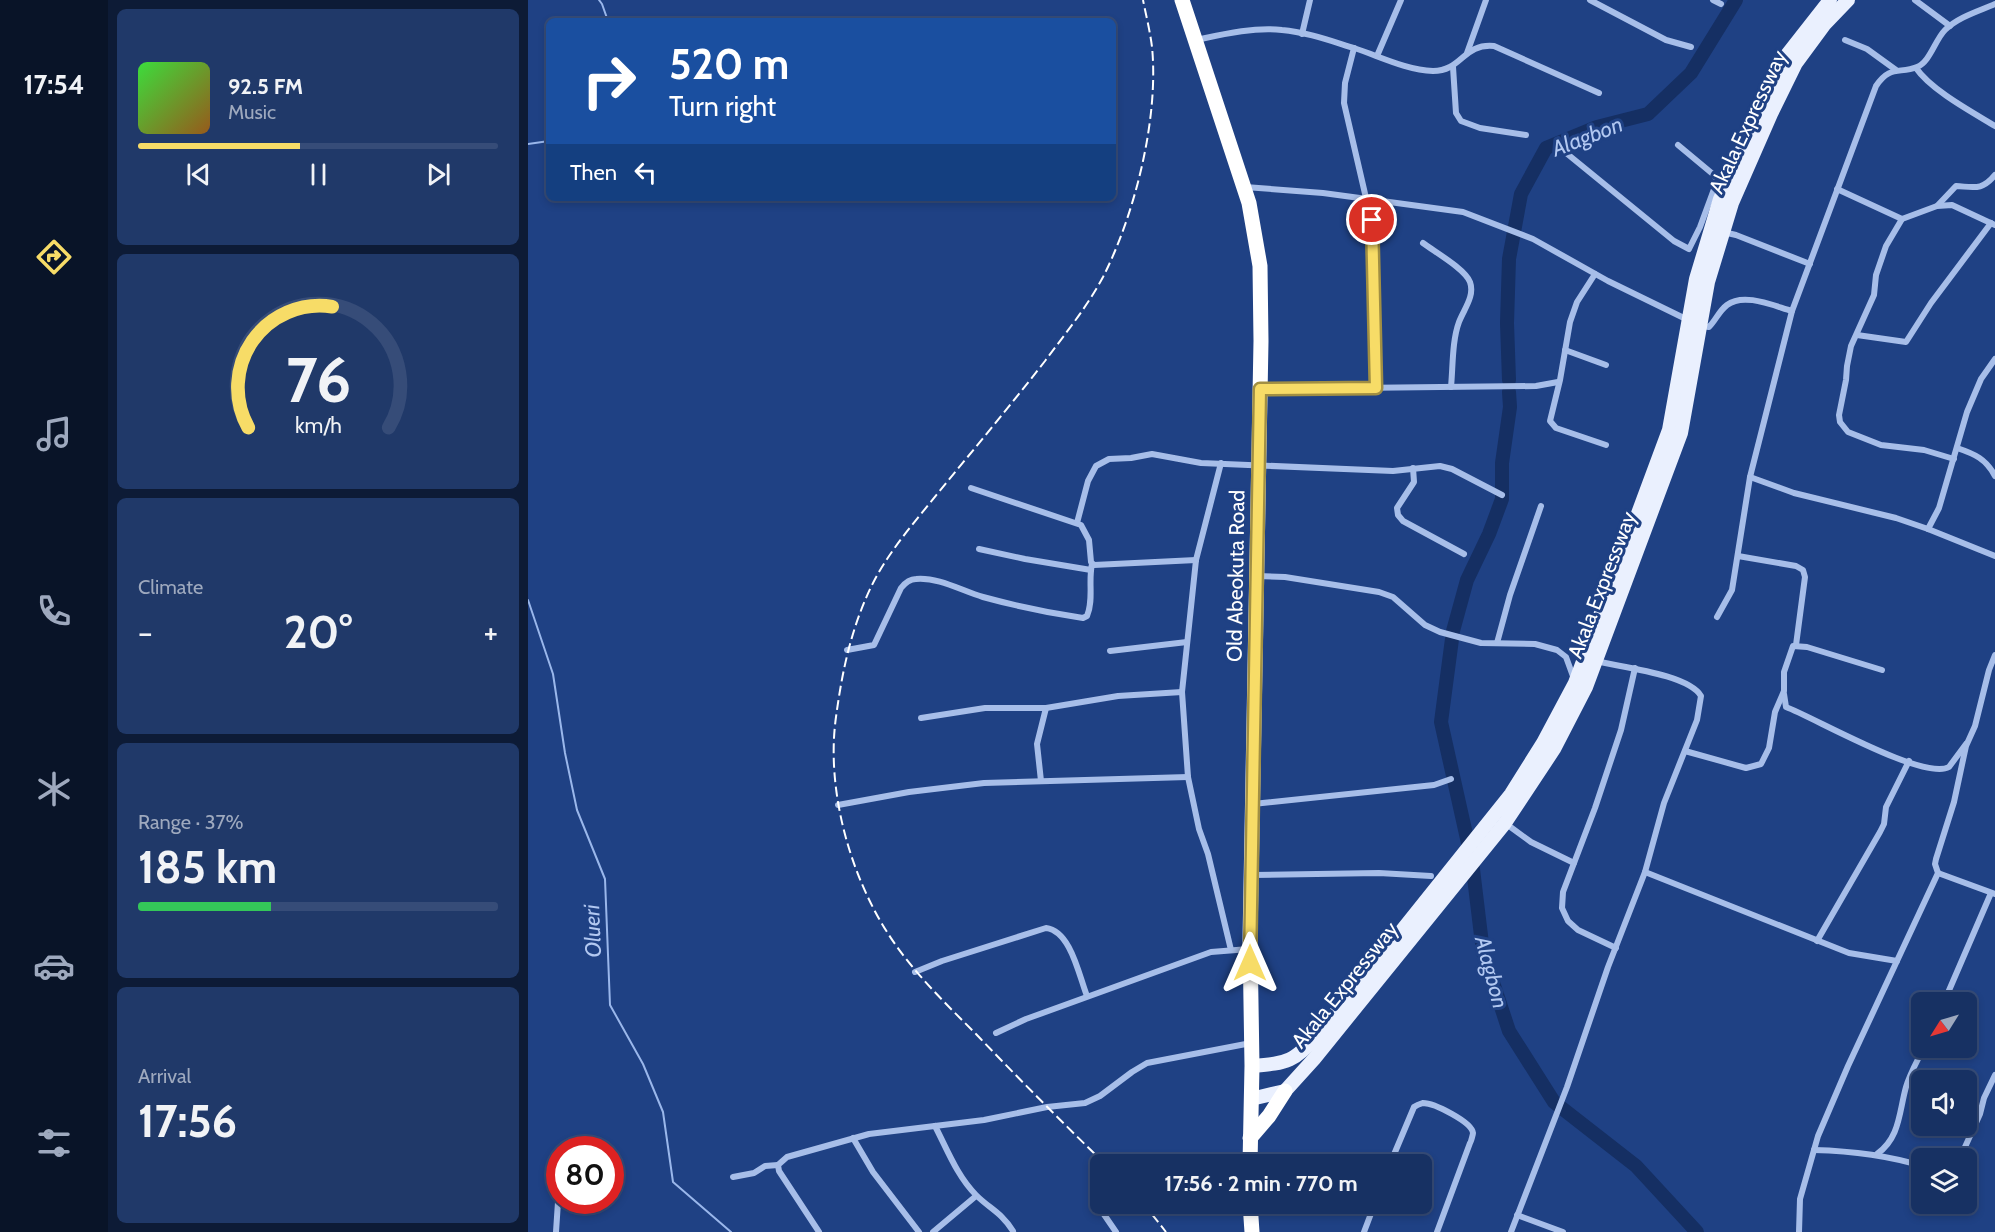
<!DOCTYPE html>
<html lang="en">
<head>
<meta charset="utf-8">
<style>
  body { margin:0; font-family:Cabin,sans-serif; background:#203969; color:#f1f3f6; height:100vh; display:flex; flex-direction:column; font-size:22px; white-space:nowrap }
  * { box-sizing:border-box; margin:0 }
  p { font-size:20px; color:#9ea9be }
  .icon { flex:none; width:33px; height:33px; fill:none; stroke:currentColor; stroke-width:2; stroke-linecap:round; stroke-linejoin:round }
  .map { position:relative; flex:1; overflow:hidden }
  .side { display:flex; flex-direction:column; gap:9px; padding:9px; background:#0d1b36; width:420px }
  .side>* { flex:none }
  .banner { position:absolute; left:18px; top:18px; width:570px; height:183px; border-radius:9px; box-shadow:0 3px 9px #0003,0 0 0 2px #364c78; background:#1a4fa0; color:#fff; overflow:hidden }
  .needle { width:39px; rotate:233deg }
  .tools { position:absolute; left:1383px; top:992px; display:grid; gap:12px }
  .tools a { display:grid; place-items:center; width:66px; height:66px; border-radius:9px; background:#173163; box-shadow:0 3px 9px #0003,0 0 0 2px #364c78; font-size:30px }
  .speed { position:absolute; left:18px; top:1136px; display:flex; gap:12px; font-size:30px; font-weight:700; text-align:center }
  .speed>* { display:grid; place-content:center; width:78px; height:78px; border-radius:50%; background:#173163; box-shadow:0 3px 9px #0003,0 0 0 2px #364c78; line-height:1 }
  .speed .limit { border:9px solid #d22; background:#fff; color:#111 }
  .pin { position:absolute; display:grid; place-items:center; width:51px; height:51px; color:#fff; margin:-26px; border:3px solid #fff; border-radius:50%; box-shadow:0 2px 6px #0007 }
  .me { position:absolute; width:66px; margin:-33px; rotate:0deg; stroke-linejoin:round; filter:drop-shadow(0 0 4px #0008) }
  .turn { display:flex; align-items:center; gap:21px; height:126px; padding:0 24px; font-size:27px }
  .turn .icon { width:78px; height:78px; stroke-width:2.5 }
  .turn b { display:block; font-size:42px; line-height:51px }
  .then { display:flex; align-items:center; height:57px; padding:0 24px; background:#0003; gap:12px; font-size:22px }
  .big { font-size:45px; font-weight:700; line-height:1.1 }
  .side .tile { flex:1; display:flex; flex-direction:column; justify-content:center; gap:9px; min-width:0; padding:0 21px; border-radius:9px; background:#203969 }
  .side .dial { align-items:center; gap:0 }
  .dial svg { height:156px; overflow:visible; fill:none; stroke:#364c78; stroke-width:7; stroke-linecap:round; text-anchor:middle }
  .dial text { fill:#f1f3f6; stroke:none }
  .song { display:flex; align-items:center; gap:18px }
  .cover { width:72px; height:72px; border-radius:9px; background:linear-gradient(135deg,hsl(120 70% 55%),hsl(30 70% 35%)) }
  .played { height:6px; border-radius:3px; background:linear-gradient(90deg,#f7dc67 45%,#364c78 45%) }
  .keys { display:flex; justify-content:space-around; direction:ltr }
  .heat { display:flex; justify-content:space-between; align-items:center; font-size:33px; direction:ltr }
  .charge { height:9px; border-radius:4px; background:linear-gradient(90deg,#34c759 37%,#364c78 0) }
  .trip { position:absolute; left:562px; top:1154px; width:342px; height:60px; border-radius:9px; background:#173163; box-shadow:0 3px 9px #0003,0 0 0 2px #364c78; font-weight:700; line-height:60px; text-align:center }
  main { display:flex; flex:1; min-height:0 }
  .dock { display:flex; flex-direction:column; width:108px; justify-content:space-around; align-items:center; background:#091428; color:#9ea9be }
  .dock .icon { width:42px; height:42px }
  .dock .selected { color:#f7dc67 }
  .dock b { font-size:27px; color:#f1f3f6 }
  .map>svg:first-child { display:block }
</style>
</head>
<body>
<main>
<nav class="dock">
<b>17:54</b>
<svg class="icon selected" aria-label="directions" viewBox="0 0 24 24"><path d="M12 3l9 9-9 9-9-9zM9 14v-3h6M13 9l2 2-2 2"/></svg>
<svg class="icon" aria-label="music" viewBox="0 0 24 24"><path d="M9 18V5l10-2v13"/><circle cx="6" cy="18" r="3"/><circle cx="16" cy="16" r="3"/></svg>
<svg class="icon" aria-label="phone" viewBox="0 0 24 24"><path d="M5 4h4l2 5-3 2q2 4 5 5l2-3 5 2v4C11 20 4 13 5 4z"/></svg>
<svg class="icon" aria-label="climate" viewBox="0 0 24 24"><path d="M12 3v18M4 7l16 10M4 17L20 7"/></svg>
<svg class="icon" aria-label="car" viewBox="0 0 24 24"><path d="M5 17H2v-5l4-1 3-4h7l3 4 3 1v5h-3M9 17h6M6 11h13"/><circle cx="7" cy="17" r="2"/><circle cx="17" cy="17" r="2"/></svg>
<svg class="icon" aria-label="filters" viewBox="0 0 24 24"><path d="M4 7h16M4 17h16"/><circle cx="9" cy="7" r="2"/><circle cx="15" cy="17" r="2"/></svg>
</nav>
<section class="side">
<div class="tile">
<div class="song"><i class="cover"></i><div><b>92.5 FM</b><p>Music</p></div></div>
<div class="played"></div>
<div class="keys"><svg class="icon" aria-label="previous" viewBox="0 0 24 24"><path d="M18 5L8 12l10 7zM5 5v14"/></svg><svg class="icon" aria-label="pause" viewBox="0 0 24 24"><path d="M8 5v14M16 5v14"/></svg><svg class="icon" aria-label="next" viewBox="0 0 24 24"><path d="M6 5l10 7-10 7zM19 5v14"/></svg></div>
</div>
<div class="tile dial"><svg viewBox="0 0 100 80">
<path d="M14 69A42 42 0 1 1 86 69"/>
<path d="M14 69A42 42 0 0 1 57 7" stroke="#f7dc67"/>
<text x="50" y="56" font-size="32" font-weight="700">76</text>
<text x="50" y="72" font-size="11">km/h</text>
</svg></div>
<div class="tile"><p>Climate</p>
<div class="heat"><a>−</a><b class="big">20°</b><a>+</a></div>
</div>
<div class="tile"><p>Range · 37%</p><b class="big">185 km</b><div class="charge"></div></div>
<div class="tile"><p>Arrival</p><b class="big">17:56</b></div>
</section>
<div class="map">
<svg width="1467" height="1232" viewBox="0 0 1467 1232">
  <rect width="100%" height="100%" fill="#1f4184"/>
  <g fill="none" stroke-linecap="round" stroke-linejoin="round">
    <g stroke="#9ab7eb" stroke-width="2">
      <path d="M71,0L74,4L80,21"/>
      <path d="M0,144L21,141"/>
      <path d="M0,600L25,674L37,753L49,810L77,879L82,1005L115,1064L135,1112L145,1182L203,1232"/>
    </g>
    <g stroke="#152f63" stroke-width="14">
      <path d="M981,380L979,323L981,259L993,194L1018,148L1069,127L1120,114L1163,73L1208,0"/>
      <path d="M925,631L939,580L961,534L974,499V463L982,407L981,392"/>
      <path d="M924,639L913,722L944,861L955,952L981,1031L1026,1102L1108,1166L1169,1232"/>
    </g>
    <g stroke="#a7bee9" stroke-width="6">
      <path d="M1062,0L1138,40L1163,47"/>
      <path d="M1185,0L1193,4"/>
      <path d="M1387,0L1422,26"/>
      <path d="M774,34L782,0"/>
      <path d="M668,40C696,34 726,27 754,30C778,32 803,41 826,48C851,56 878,70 905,71C934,71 935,43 966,46L1071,93"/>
      <path d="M1317,40L1339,49L1368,70"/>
      <path d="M826,48L817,83L816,103L838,198"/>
      <path d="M939,53L958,0"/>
      <path d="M849,56L873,0"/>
      <path d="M925,67L928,113L933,121L952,128L998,135"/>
      <path d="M1388,68C1403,90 1444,112 1467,126"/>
      <path d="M1032,148L1146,241L1161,249L1172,227L1189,181L1186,175L1150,145"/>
      <path d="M717,187L795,193L935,212L1005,239L1080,281L1160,320"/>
      <path d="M1309,189L1374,219"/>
      <path d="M843,199L848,388"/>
      <path d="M1410,205L1428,186C1446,187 1454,191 1467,175"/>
      <path d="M1195,232L1208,235L1282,264"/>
      <path d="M895,243C907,252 937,269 942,282C947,296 936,309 931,322C924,341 925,366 923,387"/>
      <path d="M1067,274L1049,302L1042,322L1032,380L1022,421L1028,428L1078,445"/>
      <path d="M1172,326L1181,327C1188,320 1191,311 1199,305C1216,292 1246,306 1264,311"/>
      <path d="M1329,335L1378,342L1403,303L1463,223"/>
      <path d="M1037,350L1078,365"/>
      <path d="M734,389L1008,386L1030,382"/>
      <path d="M1429,448C1447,454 1458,459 1467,476"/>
      <path d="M1426,459L1396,450L1353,445L1320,432L1312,422L1311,415L1318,380L1319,366L1323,346L1346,295L1348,275L1358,246L1374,219L1409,206L1424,205L1467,225"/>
      <path d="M693,463L668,560L654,692L660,777L671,829L680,854L703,950"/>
      <path d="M885,468L886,482L869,508L870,515L875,521L936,554"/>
      <path d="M1222,477L1266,493L1368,518L1400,529L1467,556"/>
      <path d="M443,488L553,525L561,540L563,562L566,565L668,560"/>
      <path d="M549,523L560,481L568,466L581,459L603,458L624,454L673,463L865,471L912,466L924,469L974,495"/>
      <path d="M1400,529L1411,508L1439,412L1453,379L1467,359"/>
      <path d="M451,549L497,559L563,570"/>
      <path d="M1210,556L1268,566L1275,570L1277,577L1268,645"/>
      <path d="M729,576L757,577L851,592L865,597L897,625L912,632L953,643L1007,644L1029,650L1038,657L1046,679"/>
      <path d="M1189,617L1204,590L1222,477L1264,311L1348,86C1362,65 1371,74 1389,67C1402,62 1407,40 1417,30C1430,17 1451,11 1467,4"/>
      <path d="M969,643L982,595L1013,506"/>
      <path d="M319,650L346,645L373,588C377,583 381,579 388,579C411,577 434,591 455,597C488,606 521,613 555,618L559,616C566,600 560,581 564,564"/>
      <path d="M582,651L659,642"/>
      <path d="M1256,694L1258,707C1287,718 1396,781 1421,767L1438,744"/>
      <path d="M393,718L457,708H518L590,696L654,692"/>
      <path d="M1157,751L1218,768L1233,764L1241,748L1247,712L1256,691V672L1265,646L1279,647L1354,670"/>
      <path d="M513,781L509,744L518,708"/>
      <path d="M725,804L906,785L923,779"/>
      <path d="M310,805L381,792L456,783L660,777"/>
      <path d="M977,823L1003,842L1046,863"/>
      <path d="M1117,872L1321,953L1369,961"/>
      <path d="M1410,873L1467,894"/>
      <path d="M724,875L851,873L903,876"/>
      <path d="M1289,941L1352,832L1356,824L1358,807L1381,761"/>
      <path d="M1088,948L1050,930L1040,921L1034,908L1035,892L1067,808L1093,730L1107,668"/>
      <path d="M387,972L414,961L518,928C543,931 551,976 559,996"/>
      <path d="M1416,1002L1463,893"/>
      <path d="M468,1033L498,1019L683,952L721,949"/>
      <path d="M407,1126C419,1149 429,1176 448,1195C462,1209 473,1212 485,1231"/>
      <path d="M325,1138L345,1172L391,1232"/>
      <path d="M1286,1150C1323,1151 1358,1155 1394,1166"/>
      <path d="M1349,1154C1372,1138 1371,1112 1378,1087C1382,1073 1390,1060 1396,1047"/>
      <path d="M1432,1158L1452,1114L1456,1098L1467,1075"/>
      <path d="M862,1164L886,1107C890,1104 891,1104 895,1103C906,1103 944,1122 945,1133C945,1134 943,1142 942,1143L909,1232"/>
      <path d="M205,1177L226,1173L237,1166L250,1165"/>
      <path d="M573,1203L575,1213L588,1232"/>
      <path d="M989,1215L1035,1232"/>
      <path d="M28,1232L31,1187L29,1158"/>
      <path d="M291,1232L251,1171L250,1165L259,1157L341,1134L456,1120L519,1107L557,1103L572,1096L604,1072L619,1063L723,1043"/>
      <path d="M405,1232L448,1196"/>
      <path d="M836,1232L847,1203"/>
      <path d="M983,1232L1039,1087L1080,967L1117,872L1136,803L1169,720L1173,696C1160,674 1091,667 1068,661"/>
      <path d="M1271,1232L1272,1199L1290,1136L1320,1066L1410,873L1407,864L1408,859L1426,802L1438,746L1447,726L1461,670L1467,655"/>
    </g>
    <g stroke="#eaf0fe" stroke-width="14">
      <path d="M724,1066C761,1063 765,1062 791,1034L983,794L1015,743L1047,683L1141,430L1168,279L1192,199L1232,109L1258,56L1302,0"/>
      <path d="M723,1099L757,1091L786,1059L977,823L1026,749L1058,687L1153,433L1180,282L1204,203L1243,114L1268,63L1296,25L1320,0"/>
    </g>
    <g stroke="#fff" stroke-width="15">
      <path d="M654,0L721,203L732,266L733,341L722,940L724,1066L722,1164"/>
      <path d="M722,1138L741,1116L757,1091"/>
      <path d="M722,1203L724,1232"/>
    </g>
    <g stroke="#fff" stroke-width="2" stroke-dasharray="10 4.5" stroke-linecap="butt">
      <path d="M577,1164C533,1121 490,1078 448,1034C416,1002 383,970 359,932C321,872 298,788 308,717C314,672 323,629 343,587C360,552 386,523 410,493C446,449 482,406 517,361C537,334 559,307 575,277C607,214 631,118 624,47C622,31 618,15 615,0"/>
      <path d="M615,1203L638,1232"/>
    </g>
  </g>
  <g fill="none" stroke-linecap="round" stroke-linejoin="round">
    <g stroke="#a18f43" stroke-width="15">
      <path id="route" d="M722,963L732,389L848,388L844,220"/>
    </g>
    <use href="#route" stroke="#f7dc67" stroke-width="10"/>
  </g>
  <g text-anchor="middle" stroke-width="6" stroke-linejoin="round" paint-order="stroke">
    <g font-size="21" fill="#fff" stroke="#1f4184">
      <text transform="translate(1220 122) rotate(-65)" y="7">Akala Expressway</text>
      <text transform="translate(708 576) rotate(-89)" y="7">Old Abeokuta Road</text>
      <text transform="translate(1074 585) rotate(-69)" y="7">Akala Expressway</text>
      <text transform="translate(817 985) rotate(-51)" y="7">Akala Expressway</text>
    </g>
    <g font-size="22" font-style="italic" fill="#b2c8f1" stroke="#1f4184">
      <text transform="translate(1059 136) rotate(-21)" y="8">Alagbon</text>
      <text transform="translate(64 931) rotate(-92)" y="8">Olueri</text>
      <text transform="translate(964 972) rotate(75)" y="8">Alagbon</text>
    </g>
  </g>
</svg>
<div class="tools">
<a><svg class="needle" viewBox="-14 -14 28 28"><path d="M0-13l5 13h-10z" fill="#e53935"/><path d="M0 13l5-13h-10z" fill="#9ea9be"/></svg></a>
<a><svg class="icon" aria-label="sound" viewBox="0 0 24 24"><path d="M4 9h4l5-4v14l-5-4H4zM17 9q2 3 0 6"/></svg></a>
<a><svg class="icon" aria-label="layers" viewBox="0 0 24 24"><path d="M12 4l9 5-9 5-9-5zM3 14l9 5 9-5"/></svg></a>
</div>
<div class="speed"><div class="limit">80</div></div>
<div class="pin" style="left:844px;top:220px;background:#d93025"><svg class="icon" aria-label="arrive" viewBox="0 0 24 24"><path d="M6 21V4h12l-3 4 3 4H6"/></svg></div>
<svg class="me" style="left:722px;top:963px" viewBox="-20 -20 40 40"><path d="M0-17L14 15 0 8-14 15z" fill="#f7dc67" stroke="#fff" stroke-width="4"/></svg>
<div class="trip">17:56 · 2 min · 770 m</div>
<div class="banner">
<div class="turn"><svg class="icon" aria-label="right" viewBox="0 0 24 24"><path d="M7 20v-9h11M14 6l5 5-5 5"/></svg><div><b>520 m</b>Turn right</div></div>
<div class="then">Then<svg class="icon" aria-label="left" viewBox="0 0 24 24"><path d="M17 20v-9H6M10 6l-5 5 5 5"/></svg></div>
</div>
</div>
</main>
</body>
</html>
